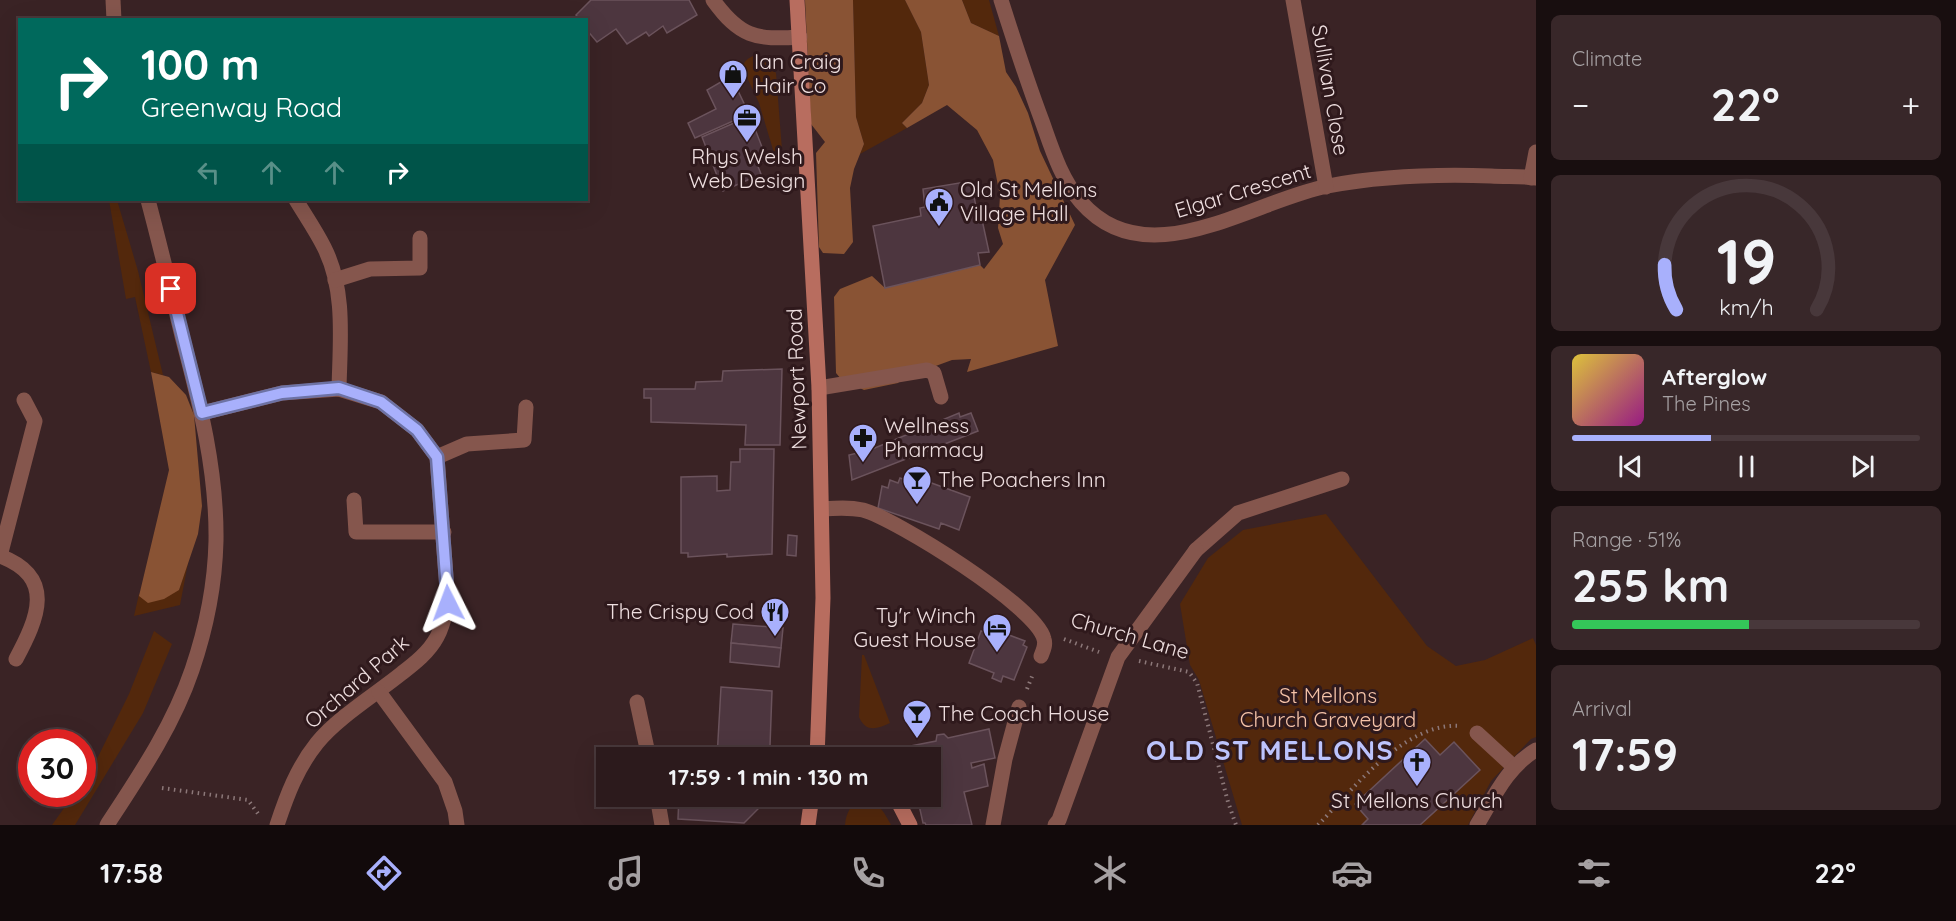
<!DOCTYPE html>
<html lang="en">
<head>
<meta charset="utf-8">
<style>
  body { margin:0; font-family:Quicksand,sans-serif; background:#382729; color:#f1f3f6; height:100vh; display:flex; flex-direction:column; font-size:22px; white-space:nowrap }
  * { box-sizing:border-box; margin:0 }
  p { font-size:20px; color:#a6a1a3 }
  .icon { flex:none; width:33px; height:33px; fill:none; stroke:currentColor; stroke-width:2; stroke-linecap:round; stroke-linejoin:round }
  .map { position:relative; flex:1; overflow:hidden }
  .drawer { display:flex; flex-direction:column; gap:15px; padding:15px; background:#180e0f; width:420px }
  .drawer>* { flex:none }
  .guide { position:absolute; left:18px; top:18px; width:570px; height:183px; border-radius:0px; box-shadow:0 6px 24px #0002,0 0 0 2px #48383b; background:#00695c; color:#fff; overflow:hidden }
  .speed { position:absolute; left:18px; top:729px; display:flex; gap:12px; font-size:30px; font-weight:700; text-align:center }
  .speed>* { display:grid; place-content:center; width:78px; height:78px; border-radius:50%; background:#2c1a1c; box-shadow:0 6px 24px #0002,0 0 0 2px #48383b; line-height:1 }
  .speed .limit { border:9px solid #d22; background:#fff; color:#111 }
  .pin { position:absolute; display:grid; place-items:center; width:51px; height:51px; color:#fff; margin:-26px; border-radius:12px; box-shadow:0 3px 9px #0006 }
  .me { position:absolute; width:66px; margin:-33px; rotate:357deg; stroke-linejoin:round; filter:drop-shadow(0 0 4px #0008) }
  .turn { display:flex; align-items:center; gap:21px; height:126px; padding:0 24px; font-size:27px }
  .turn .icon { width:78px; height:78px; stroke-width:2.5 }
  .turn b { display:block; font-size:42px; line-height:51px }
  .lanes { display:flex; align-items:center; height:57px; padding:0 24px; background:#0003; justify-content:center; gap:30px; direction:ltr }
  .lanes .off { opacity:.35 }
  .big { font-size:45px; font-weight:700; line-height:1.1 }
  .drawer .card { flex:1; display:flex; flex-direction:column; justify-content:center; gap:9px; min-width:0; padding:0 21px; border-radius:9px; background:#382729 }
  .drawer .dial { align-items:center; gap:0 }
  .dial svg { height:156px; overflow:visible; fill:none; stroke:#48383b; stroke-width:7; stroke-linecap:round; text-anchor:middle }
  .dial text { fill:#f1f3f6; stroke:none }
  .song { display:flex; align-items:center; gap:18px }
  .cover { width:72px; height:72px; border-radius:9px; background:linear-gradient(135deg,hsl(50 70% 55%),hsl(310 70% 35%)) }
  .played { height:6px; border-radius:3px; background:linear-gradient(90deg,#a8b0fc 40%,#48383b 40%) }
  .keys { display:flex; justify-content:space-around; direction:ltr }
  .heat { display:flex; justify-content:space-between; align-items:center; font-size:33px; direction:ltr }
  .charge { height:9px; border-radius:4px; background:linear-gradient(90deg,#34c759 51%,#48383b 0) }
  .trip { position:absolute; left:596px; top:747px; width:345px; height:60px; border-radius:0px; background:#2c1a1c; box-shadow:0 6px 24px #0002,0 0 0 2px #48383b; font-weight:700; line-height:60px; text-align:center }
  .tabs { display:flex; height:96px; justify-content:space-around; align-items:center; background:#120a0b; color:#a6a1a3 }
  .tabs .icon { width:42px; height:42px }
  .tabs .active { color:#a8b0fc }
  .tabs b { font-size:27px; color:#f1f3f6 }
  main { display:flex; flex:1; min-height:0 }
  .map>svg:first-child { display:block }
</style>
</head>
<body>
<main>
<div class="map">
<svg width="1536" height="825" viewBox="0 0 1536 825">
  <rect width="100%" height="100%" fill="#3a2325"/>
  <g fill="#53280c">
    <path d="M853,0H905L921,32L929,85L922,103L902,123L907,128L860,154L864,144L856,117Z"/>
    <path d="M962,0H989L999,36L971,23Z"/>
    <path d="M753,56L767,62L776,73L782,150L777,154L774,153L759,103L743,69C743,62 747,59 753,56Z"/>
    <path d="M109,200H117L138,271L163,375L151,372L135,297L126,299Z"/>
    <path d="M1326,514L1427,646L1456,666L1485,660L1533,638L1536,645V737L1531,739L1491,781L1468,825H1242L1199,680L1190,665L1180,604L1208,558L1243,530Z"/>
    <path d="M189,558L180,605L134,616L139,594L179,590Z"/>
    <path d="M154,631L172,644L143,713L75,825H52L74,794H82L83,781L95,763L129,694Z"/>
    <path d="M862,655H864L890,723C877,729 866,733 859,717Z"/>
    <path d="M863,799C878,801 884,812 891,825H845C846,812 851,804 863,799Z"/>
  </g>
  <g fill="#895334">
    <path d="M805,0H853L856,117L864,144L854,169L850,188L853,242L844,254L823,253L819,247L816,153L825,142L811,124Z"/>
    <path d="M905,0H962L971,23L999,36L1006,72L1016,87L1028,113L1040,151L1075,225L1045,280L1058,346L967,372L971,359L952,360L933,367H912L898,383L864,390L841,379L836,373L834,297L840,289L872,276L885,288L980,265L984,269L1003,244L998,228L1000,196L993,160L977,130L947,105L907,128L902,123L922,103L929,85L921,32Z"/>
    <path d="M151,372L169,377L186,395L194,415L202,506L198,534L179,590L164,599L148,603L139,596L169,470Z"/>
  </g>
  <g fill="#4d363f" stroke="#6b535c" stroke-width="1.5">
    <path d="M591,0H689L697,15L667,33L663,26L649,36L646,32L627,44L616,29L597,42L586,29V20H580L576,15Z"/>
    <path d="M731,76L749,114L695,138L688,123L716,109L707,90Z"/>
    <path d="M750,116L767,160L757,164L761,174L723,191L702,137Z"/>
    <path d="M971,181L978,217L981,215L989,252L978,253L980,265L885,288L873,226L921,216L920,208L925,207L923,189Z"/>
    <path d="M782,369L780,445H745L746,425L651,422V398H644V389H695L696,382L722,381L723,371Z"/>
    <path d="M959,413L960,417L971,413L978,431L852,480L849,455L870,450Z"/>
    <path d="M740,449H774L772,554L727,557V554L688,557V553H681V477L717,476V491L730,490L731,462H740Z"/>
    <path d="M900,478L923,486L926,481L970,497L959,530L941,523L939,529L878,508L882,486L888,488L890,480L898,483Z"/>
    <path d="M788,535L797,536L796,556L787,555Z"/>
    <path d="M733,624L783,628L781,648L731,643Z"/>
    <path d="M981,631L999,636L1001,632L1025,641L1023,645L1027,647L1014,680L1003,676L1001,682L992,678L994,673L969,663Z"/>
    <path d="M731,643L781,648L779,667L730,662Z"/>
    <path d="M721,687L772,691L770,746H751V758H717Z"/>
    <path d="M989,729L995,758L971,763L972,768L984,764L988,786L964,792L972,825H926L925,823H923L917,796H930V758H908L905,747L936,741L937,735L944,734L948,738Z"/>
    <path d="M1425,739L1440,755L1454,742L1480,770L1420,825H1362L1368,819L1355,804Z"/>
    <path d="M679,796H760L759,808L744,823L678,819Z"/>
  </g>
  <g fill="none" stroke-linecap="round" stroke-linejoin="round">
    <g stroke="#8c7879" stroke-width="4" stroke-dasharray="1.5 4.5" stroke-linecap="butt">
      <path d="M1064,639L1099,652"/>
      <path d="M1139,661L1189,672L1197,683L1228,802L1236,825"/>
      <path d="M1027,689L1033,674"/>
      <path d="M162,788L248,800L259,815"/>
      <path d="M1318,825C1353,789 1405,722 1460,726"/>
    </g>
    <g stroke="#85564d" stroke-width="15">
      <path d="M1196,550L1238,513L1342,479"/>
      <path d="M1477,733L1514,767"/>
      <path d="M1477,825C1494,797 1507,767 1536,750"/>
    </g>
    <g stroke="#85564d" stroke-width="15">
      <path d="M713,0C740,37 755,40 800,37"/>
      <path d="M1001,0C1014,41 1027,81 1042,121C1052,149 1061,179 1081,202C1147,278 1251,201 1328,186C1381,176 1436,174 1491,176C1506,177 1521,176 1536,178"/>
      <path d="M1293,0L1326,187"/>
      <path d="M1531,178L1536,152"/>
      <path d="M296,200C305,215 316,231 324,247C346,290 340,342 339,389"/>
      <path d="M335,280L370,269L420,268V238"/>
      <path d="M819,388L927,370L934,373L941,397"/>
      <path d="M202,413L282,393L339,389L381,402L417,430L437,457L448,603C445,615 443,626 437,637C429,652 415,663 402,673C376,694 337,718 317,743C297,768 287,795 277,825"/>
      <path d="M437,457L467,444L524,440L526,407"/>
      <path d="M354,500L356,532H444"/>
      <path d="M822,509C836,508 849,507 863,510C896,519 1037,607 1044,639C1046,645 1043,651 1041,656"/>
      <path d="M16,659C38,618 56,577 0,556L35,421L24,400"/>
      <path d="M379,692L445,782L455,811L457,825"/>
      <path d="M637,702L649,758"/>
      <path d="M657,796L662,825"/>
      <path d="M993,825L1005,759L1019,707"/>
      <path d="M1055,825L1059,820L1118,657L1196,550"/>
    </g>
    <g stroke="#85564d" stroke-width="15">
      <path d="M113,0L114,20"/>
      <path d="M107,825C139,776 173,726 192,670C206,629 215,584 216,541C217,471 200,404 182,336C171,291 160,245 148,200"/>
    </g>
    <g stroke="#b86d5f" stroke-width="15">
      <path d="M797,0L819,388L823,598L817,758"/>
      <path d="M895,796L910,825"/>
      <path d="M808,825L812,796"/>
    </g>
  </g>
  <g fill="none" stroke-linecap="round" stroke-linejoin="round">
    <g stroke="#6d72a4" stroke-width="15">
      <path id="route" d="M171,289L202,413L282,393L339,388L381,402L417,430L437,457L448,603"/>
    </g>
    <use href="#route" stroke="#a8b0fc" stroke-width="10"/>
  </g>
  <defs>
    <g id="shop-pin" transform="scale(1.5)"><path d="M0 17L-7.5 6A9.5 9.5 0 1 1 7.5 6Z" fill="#a8b0fc" stroke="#2f191c"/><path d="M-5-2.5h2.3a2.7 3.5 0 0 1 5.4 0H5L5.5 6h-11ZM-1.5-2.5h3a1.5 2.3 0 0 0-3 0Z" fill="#111"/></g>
    <g id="office-pin" transform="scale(1.5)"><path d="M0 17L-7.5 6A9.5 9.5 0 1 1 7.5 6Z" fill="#a8b0fc" stroke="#2f191c"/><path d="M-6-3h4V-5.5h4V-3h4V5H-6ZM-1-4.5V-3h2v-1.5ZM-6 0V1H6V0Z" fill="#111"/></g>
    <g id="civic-pin" transform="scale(1.5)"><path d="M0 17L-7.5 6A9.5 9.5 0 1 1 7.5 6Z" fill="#a8b0fc" stroke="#2f191c"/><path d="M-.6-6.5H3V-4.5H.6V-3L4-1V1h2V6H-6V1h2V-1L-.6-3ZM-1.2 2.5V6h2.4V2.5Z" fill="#111"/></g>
    <g id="pharmacy-pin" transform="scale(1.5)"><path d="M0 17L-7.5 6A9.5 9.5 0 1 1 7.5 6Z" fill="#a8b0fc" stroke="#2f191c"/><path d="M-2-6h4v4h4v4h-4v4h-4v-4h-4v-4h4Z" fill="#111"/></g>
    <g id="bar-pin" transform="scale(1.5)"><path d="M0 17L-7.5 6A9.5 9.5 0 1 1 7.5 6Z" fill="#a8b0fc" stroke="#2f191c"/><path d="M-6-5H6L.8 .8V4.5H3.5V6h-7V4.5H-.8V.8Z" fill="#111"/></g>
    <g id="restaurant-pin" transform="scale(1.5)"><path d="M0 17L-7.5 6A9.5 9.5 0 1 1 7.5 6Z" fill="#a8b0fc" stroke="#2f191c"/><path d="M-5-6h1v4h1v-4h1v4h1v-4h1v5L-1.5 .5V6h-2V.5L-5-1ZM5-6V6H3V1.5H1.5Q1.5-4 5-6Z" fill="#111"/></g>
    <g id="hotel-pin" transform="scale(1.5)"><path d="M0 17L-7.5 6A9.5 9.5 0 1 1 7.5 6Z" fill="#a8b0fc" stroke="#2f191c"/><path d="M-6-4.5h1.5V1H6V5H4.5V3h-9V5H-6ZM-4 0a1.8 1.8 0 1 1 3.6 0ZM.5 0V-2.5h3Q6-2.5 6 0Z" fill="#111"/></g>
    <g id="church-pin" transform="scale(1.5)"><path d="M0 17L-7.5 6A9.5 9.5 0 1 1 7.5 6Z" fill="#a8b0fc" stroke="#2f191c"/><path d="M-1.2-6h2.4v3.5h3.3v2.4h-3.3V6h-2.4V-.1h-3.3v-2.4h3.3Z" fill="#111"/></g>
  </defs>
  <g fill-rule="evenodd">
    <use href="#shop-pin" x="733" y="74"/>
    <use href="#office-pin" x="747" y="118"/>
    <use href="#civic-pin" x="939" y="202"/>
    <use href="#pharmacy-pin" x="863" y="438"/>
    <use href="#bar-pin" x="917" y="480"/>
    <use href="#restaurant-pin" x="775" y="612"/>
    <use href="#hotel-pin" x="997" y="628"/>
    <use href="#bar-pin" x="917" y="714"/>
    <use href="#church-pin" x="1417" y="762"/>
  </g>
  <g text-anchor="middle" stroke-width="6" stroke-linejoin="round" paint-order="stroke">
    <g font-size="21" fill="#eededf" stroke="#2f191c" text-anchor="start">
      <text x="754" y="69">Ian Craig<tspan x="754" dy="24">Hair Co</tspan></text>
      <text x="747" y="164" text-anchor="middle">Rhys Welsh<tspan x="747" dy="24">Web Design</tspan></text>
      <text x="960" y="197">Old St Mellons<tspan x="960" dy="24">Village Hall</tspan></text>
      <text x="884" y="433">Wellness<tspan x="884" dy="24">Pharmacy</tspan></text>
      <text x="938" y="487">The Poachers Inn</text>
      <text x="754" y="619" text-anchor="end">The Crispy Cod</text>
      <text x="976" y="623" text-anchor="end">Ty'r Winch<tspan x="976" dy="24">Guest House</tspan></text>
      <text x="938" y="721">The Coach House</text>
      <text x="1417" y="808" text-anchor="middle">St Mellons Church</text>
    </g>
    <g font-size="21" fill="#eededf" stroke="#2f191c">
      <text transform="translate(1330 90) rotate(80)" y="7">Sullivan Close</text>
      <text transform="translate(1243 191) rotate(-17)" y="7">Elgar Crescent</text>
      <text transform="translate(797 379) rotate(-92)" y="7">Newport Road</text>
      <text transform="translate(1130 636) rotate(16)" y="7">Church Lane</text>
      <text transform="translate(357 682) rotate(-41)" y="7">Orchard Park</text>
    </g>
    <g font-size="21" fill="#f6c3a8" stroke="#2f191c">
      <text x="1328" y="703">St Mellons<tspan x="1328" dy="24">Church Graveyard</tspan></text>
    </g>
    <g font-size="27" font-weight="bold" letter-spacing="1.5" fill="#bcc3fc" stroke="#2f191c">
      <text x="1270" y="760">OLD ST MELLONS</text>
    </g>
  </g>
</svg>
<div class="speed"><div class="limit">30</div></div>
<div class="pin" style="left:171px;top:289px;background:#d93025"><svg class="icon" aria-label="arrive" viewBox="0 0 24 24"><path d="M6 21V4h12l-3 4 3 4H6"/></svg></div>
<svg class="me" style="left:448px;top:603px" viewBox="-20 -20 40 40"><path d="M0-17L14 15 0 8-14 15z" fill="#a8b0fc" stroke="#fff" stroke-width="4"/></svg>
<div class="trip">17:59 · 1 min · 130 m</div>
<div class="guide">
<div class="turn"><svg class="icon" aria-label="right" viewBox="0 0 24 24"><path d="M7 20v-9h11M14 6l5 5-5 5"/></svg><div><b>100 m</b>Greenway Road</div></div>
<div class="lanes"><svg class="icon off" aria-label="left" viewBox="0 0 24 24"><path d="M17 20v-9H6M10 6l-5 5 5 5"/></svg><svg class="icon off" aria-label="ahead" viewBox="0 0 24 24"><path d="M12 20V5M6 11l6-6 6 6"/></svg><svg class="icon off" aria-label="ahead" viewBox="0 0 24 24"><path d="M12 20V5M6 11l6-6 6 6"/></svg><svg class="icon" aria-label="right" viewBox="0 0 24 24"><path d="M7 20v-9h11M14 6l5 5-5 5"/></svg></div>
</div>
</div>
<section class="drawer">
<div class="card"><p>Climate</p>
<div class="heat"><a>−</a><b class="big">22°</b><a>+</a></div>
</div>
<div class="card dial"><svg viewBox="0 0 100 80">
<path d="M14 69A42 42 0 1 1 86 69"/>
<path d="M14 69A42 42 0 0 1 8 46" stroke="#a8b0fc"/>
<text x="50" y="56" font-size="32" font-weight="700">19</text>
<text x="50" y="72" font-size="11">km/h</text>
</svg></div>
<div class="card">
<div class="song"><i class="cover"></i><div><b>Afterglow</b><p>The Pines</p></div></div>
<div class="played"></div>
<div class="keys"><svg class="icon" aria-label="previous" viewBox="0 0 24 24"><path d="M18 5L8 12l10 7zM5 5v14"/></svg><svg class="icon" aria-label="pause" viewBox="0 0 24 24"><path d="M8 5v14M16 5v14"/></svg><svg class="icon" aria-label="next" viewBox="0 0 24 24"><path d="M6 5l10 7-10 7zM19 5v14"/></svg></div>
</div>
<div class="card"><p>Range · 51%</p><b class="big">255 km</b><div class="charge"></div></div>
<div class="card"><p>Arrival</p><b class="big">17:59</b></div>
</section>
</main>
<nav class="tabs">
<b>17:58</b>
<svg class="icon active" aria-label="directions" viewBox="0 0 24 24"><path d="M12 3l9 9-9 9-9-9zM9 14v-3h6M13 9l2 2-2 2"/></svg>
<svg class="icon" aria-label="music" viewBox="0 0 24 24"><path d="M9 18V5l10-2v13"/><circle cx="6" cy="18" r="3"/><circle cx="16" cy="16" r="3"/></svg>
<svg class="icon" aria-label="phone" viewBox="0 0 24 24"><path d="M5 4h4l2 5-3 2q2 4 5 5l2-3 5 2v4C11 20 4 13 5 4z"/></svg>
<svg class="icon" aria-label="climate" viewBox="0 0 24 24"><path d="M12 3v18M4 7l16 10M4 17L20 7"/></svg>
<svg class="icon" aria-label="car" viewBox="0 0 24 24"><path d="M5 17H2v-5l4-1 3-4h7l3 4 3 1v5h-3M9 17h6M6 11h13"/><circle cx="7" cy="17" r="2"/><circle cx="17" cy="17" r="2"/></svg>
<svg class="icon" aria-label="filters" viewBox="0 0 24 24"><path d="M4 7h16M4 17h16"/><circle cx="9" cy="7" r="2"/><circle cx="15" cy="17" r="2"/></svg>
<b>22°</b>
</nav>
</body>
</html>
